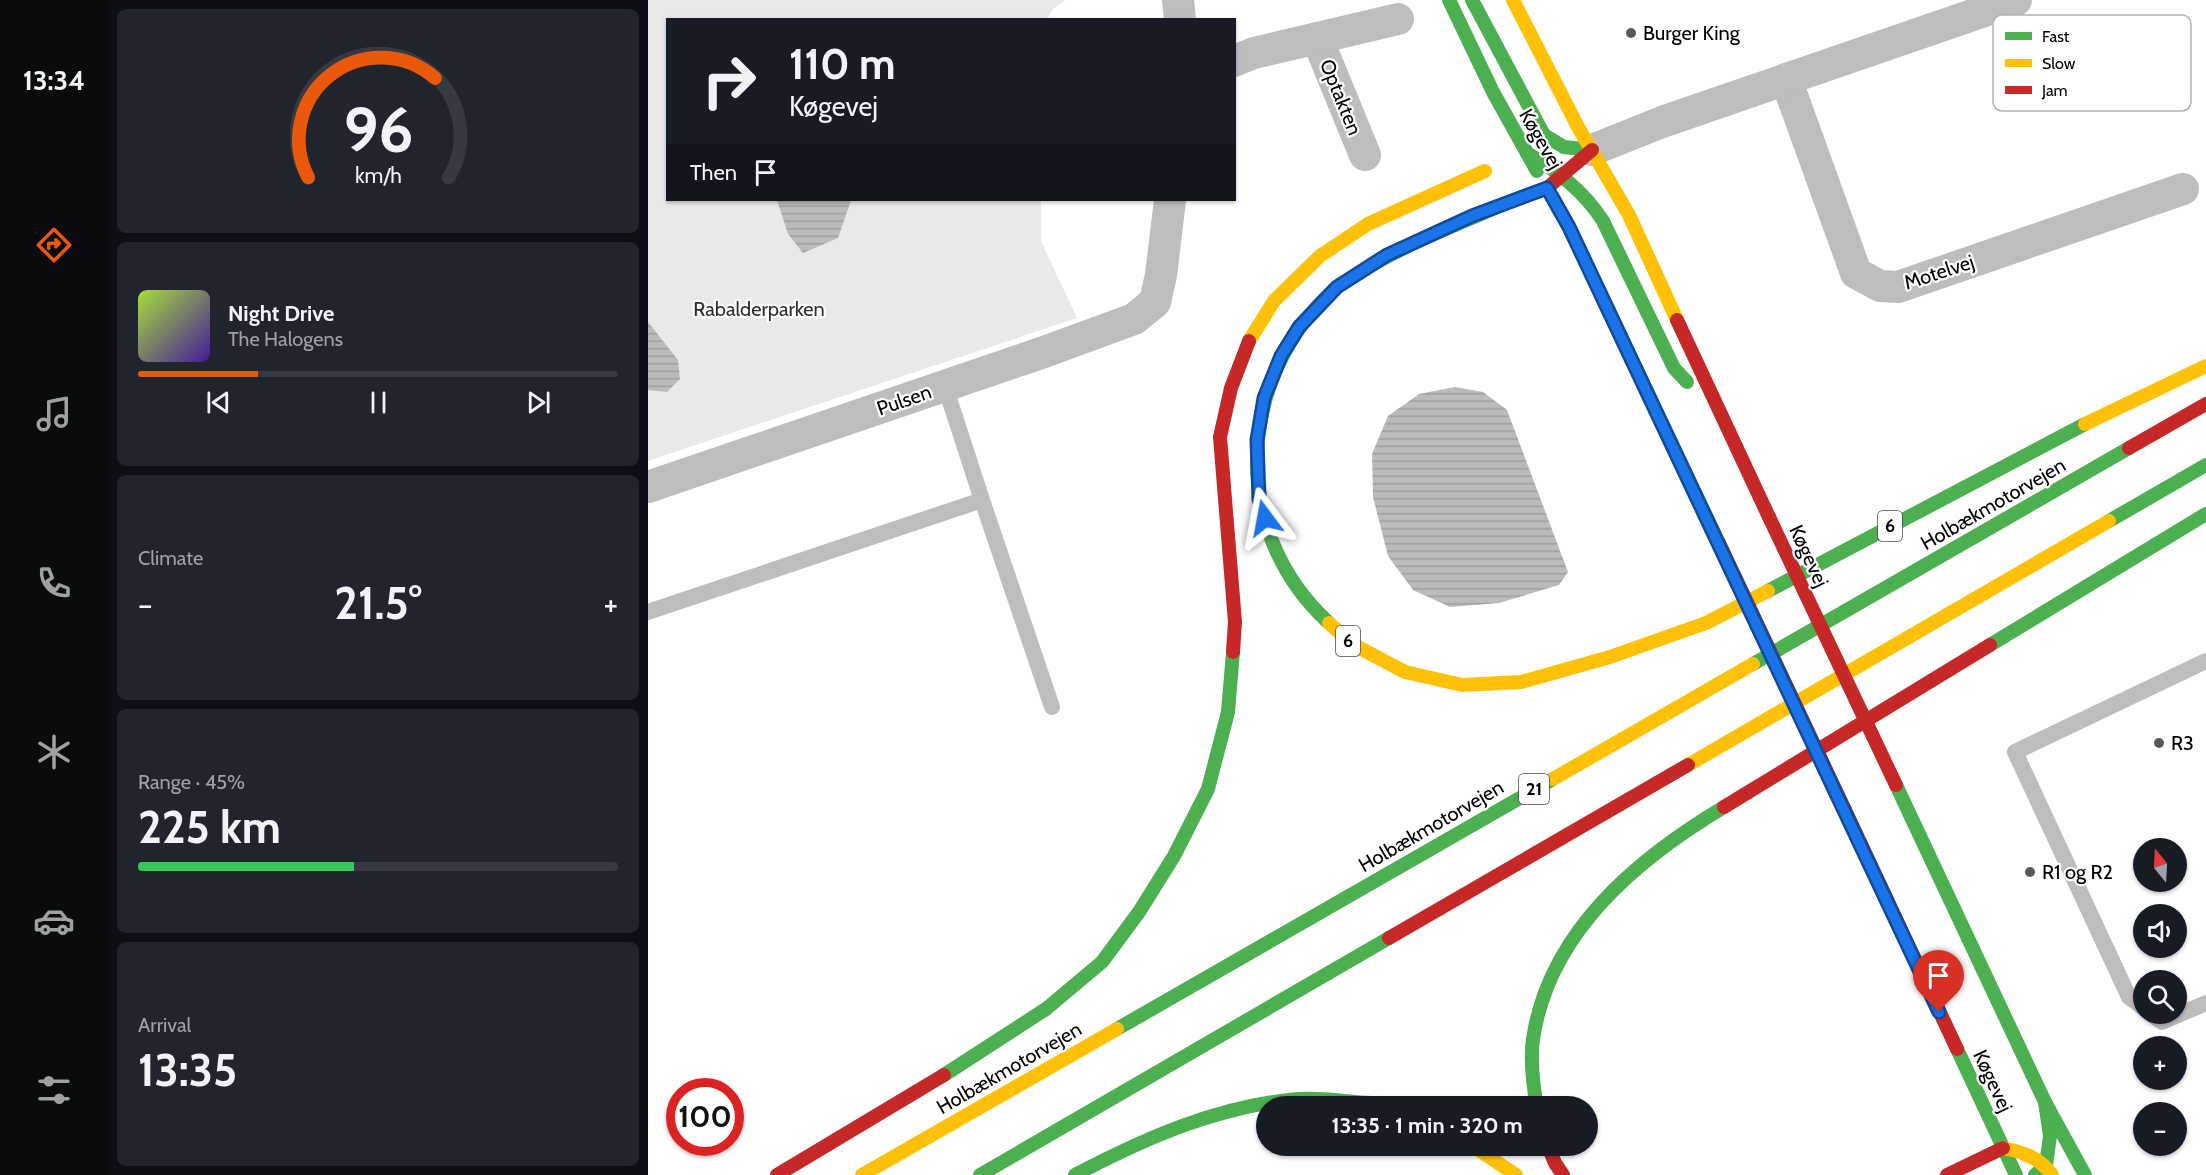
<!DOCTYPE html>
<html lang="en">
<head>
<meta charset="utf-8">
<style>
  body { margin:0; font-family:Cabin,sans-serif; background:#20242c; color:#f1f3f6; height:100vh; display:flex; flex-direction:column; font-size:22px; white-space:nowrap }
  * { box-sizing:border-box; margin:0 }
  p { font-size:20px; color:#9ea1a6 }
  .icon { flex:none; width:33px; height:33px; fill:none; stroke:currentColor; stroke-width:2; stroke-linecap:round; stroke-linejoin:round }
  .map { position:relative; flex:1; overflow:hidden }
  .sheet { display:flex; flex-direction:column; gap:9px; padding:9px; background:#0d0f14; width:540px }
  .sheet>* { flex:none }
  .top-card { position:absolute; left:18px; top:18px; width:570px; height:183px; border-radius:0px; box-shadow:0 2px 4px #0004; background:#171b24; color:#f1f3f6; overflow:hidden }
  .needle { width:39px; rotate:342deg }
  .tools { position:absolute; left:1485px; top:838px; display:grid; gap:12px }
  .tools a { display:grid; place-items:center; width:54px; height:54px; border-radius:50%; background:#171b24; box-shadow:0 2px 4px #0004; font-size:30px }
  .speed { position:absolute; left:18px; top:1078px; display:flex; gap:12px; font-size:30px; font-weight:700; text-align:center }
  .speed>* { display:grid; place-content:center; width:78px; height:78px; border-radius:50%; background:#171b24; box-shadow:0 2px 4px #0004; line-height:1 }
  .speed .limit { border:9px solid #d22; background:#fff; color:#111 }
  .pin { position:absolute; display:grid; place-items:center; width:51px; height:51px; color:#fff; margin:-62px -26px; border-radius:50% 50% 50% 0; rotate:-45deg; box-shadow:0 0 6px #0007 }
  .pin .icon { rotate:45deg }
  .me { position:absolute; width:66px; margin:-33px; rotate:347deg; stroke-linejoin:round; filter:drop-shadow(0 0 4px #0008) }
  .turn { display:flex; align-items:center; gap:21px; height:126px; padding:0 24px; font-size:27px }
  .turn .icon { width:78px; height:78px; stroke-width:2.5 }
  .turn b { display:block; font-size:42px; line-height:51px }
  .then { display:flex; align-items:center; height:57px; padding:0 24px; background:#0003; gap:12px; font-size:22px }
  .big { font-size:45px; font-weight:800; line-height:1.1 }
  .sheet .tile { flex:1; display:flex; flex-direction:column; justify-content:center; gap:9px; min-width:0; padding:0 21px; border-radius:9px; background:#20242c }
  .sheet .dial { align-items:center; gap:0 }
  .dial svg { height:156px; overflow:visible; fill:none; stroke:#363941; stroke-width:7; stroke-linecap:round; text-anchor:middle }
  .dial text { fill:#f1f3f6; stroke:none }
  .song { display:flex; align-items:center; gap:18px }
  .cover { width:72px; height:72px; border-radius:9px; background:linear-gradient(135deg,hsl(80 70% 55%),hsl(260 70% 35%)) }
  .played { height:6px; border-radius:3px; background:linear-gradient(90deg,#ea580c 25%,#363941 25%) }
  .keys { display:flex; justify-content:space-around; direction:ltr }
  .heat { display:flex; justify-content:space-between; align-items:center; font-size:33px; direction:ltr }
  .charge { height:9px; border-radius:4px; background:linear-gradient(90deg,#34c759 45%,#363941 0) }
  .trip { position:absolute; left:608px; top:1096px; width:342px; height:60px; border-radius:30px; background:#171b24; box-shadow:0 2px 4px #0004; font-weight:800; line-height:60px; text-align:center }
  main { display:flex; flex:1; min-height:0 }
  .menu { display:flex; flex-direction:column; width:108px; justify-content:space-around; align-items:center; background:#090b0e; color:#9ea1a6 }
  .menu .icon { width:42px; height:42px }
  .menu .selected { color:#ea580c }
  .menu b { font-size:27px; color:#f1f3f6 }
  .map>svg:first-child { display:block }
</style>
</head>
<body>
<main>
<nav class="menu">
<b>13:34</b>
<svg class="icon selected" aria-label="directions" viewBox="0 0 24 24"><path d="M12 3l9 9-9 9-9-9zM9 14v-3h6M13 9l2 2-2 2"/></svg>
<svg class="icon" aria-label="music" viewBox="0 0 24 24"><path d="M9 18V5l10-2v13"/><circle cx="6" cy="18" r="3"/><circle cx="16" cy="16" r="3"/></svg>
<svg class="icon" aria-label="phone" viewBox="0 0 24 24"><path d="M5 4h4l2 5-3 2q2 4 5 5l2-3 5 2v4C11 20 4 13 5 4z"/></svg>
<svg class="icon" aria-label="climate" viewBox="0 0 24 24"><path d="M12 3v18M4 7l16 10M4 17L20 7"/></svg>
<svg class="icon" aria-label="car" viewBox="0 0 24 24"><path d="M5 17H2v-5l4-1 3-4h7l3 4 3 1v5h-3M9 17h6M6 11h13"/><circle cx="7" cy="17" r="2"/><circle cx="17" cy="17" r="2"/></svg>
<svg class="icon" aria-label="filters" viewBox="0 0 24 24"><path d="M4 7h16M4 17h16"/><circle cx="9" cy="7" r="2"/><circle cx="15" cy="17" r="2"/></svg>
</nav>
<section class="sheet">
<div class="tile dial"><svg viewBox="0 0 100 80">
<path d="M14 69A42 42 0 1 1 86 69"/>
<path d="M14 69A42 42 0 0 1 79 18" stroke="#ea580c"/>
<text x="50" y="56" font-size="32" font-weight="700">96</text>
<text x="50" y="72" font-size="11">km/h</text>
</svg></div>
<div class="tile">
<div class="song"><i class="cover"></i><div><b>Night Drive</b><p>The Halogens</p></div></div>
<div class="played"></div>
<div class="keys"><svg class="icon" aria-label="previous" viewBox="0 0 24 24"><path d="M18 5L8 12l10 7zM5 5v14"/></svg><svg class="icon" aria-label="pause" viewBox="0 0 24 24"><path d="M8 5v14M16 5v14"/></svg><svg class="icon" aria-label="next" viewBox="0 0 24 24"><path d="M6 5l10 7-10 7zM19 5v14"/></svg></div>
</div>
<div class="tile"><p>Climate</p>
<div class="heat"><a>−</a><b class="big">21.5°</b><a>+</a></div>
</div>
<div class="tile"><p>Range · 45%</p><b class="big">225 km</b><div class="charge"></div></div>
<div class="tile"><p>Arrival</p><b class="big">13:35</b></div>
</section>
<div class="map">
<svg width="1558" height="1175" viewBox="0 0 1558 1175">
  <defs>
    <pattern id="water-rules" width="6" height="5" patternUnits="userSpaceOnUse" patternTransform="scale(1.5)"><rect width="6" height="5" fill="#bbb"/><path d="M0 2.5h6" fill="none" stroke="#9f9f9f"/></pattern>
  </defs>
  <rect width="100%" height="100%" fill="#fff"/>
  <path fill="#e9e9e9" d="M0,0H418L405,9L399,19L20,20V200H393V241L429,318L0,461Z"/>
  <g fill="url(#water-rules)">
    <path d="M129,200H203L190,238L155,253L140,234Z"/>
    <path d="M0,322L30,360L32,379L19,392L0,390Z"/>
    <path d="M807,387L835,392L859,410L920,572L911,585L851,603L802,607L765,590L740,556L725,497L724,454L740,416L771,394Z"/>
  </g>
  <g fill="none" stroke-linecap="round" stroke-linejoin="round">
    <g stroke="#bdbdbd" stroke-width="16">
      <path d="M297,386L334,500"/>
      <path d="M0,612L334,500L404,707"/>
      <path d="M1496,1008L1481,997L1367,752L1558,661"/>
      <path d="M1503,1014L1514,1022L1558,1003"/>
    </g>
    <g stroke="#bdbdbd" stroke-width="32">
      <path d="M530,0L532,20"/>
      <path d="M669,38L717,155"/>
      <path d="M586,61L606,53L750,19"/>
      <path d="M1138,79L1208,273L1232,286L1250,287L1535,189"/>
      <path d="M944,150L1014,122L1368,0"/>
      <path d="M0,487L396,352L486,319L507,302L513,275L522,200"/>
    </g>
    <g stroke="#4caf50" stroke-width="14">
      <path d="M801,0L845,92L889,171"/>
      <path d="M824,0L896,135L916,147L944,150"/>
      <path d="M879,153C910,172 935,190 955,221L1026,368L1039,382"/>
      <path d="M899,188L921,227L1071,543"/>
      <path d="M1461,521L1558,465"/>
      <path d="M1120,591L1437,424"/>
      <path d="M681,623C580,531 588,376 688,288C695,282 704,278 711,273C755,245 804,227 851,206"/>
      <path d="M1342,645L1558,514"/>
      <path d="M1105,664L1481,448"/>
      <path d="M1248,785L1397,1102L1402,1136L1398,1165L1387,1175"/>
      <path d="M469,1029L905,779"/>
      <path d="M1309,1049L1368,1175"/>
      <path d="M296,1075L398,1009L454,962L491,912L526,856L560,789L580,712L585,652"/>
      <path d="M1397,1102L1437,1175"/>
      <path d="M889,1107C885,1085 882,1061 885,1039C901,932 989,859 1076,807"/>
      <path d="M332,1175L741,938"/>
      <path d="M427,1175C497,1138 570,1106 650,1099C674,1097 699,1102 723,1103L733,1107"/>
    </g>
    <g stroke="#ffc107" stroke-width="14">
      <path d="M865,0L930,127L981,215L1029,320"/>
      <path d="M601,341L626,301L672,256L720,224L837,171"/>
      <path d="M1437,424L1558,366"/>
      <path d="M681,623L704,644L757,672L814,685L873,682L962,657L1058,623L1120,591"/>
      <path d="M1040,765L1461,521"/>
      <path d="M905,779L1105,664"/>
      <path d="M825,1146L868,1175"/>
      <path d="M1355,1148C1375,1152 1392,1158 1404,1175"/>
      <path d="M214,1175L469,1029"/>
    </g>
    <g stroke="#c62828" stroke-width="14">
      <path d="M851,206L899,188L944,150"/>
      <path d="M1029,320L1121,517"/>
      <path d="M1481,448L1558,404"/>
      <path d="M585,652L587,622L572,437L583,388L601,341"/>
      <path d="M1076,807L1342,645"/>
      <path d="M1197,810L1309,1049"/>
      <path d="M741,938L1040,765"/>
      <path d="M900,1146L907,1163L915,1175"/>
      <path d="M129,1175L296,1075"/>
      <path d="M1299,1175L1355,1148"/>
    </g>
    <g stroke="#c62828" stroke-width="14">
      <path d="M1121,517L1248,785"/>
      <path d="M1071,543L1197,810"/>
    </g>
  </g>
  <g fill="none" stroke-linecap="round" stroke-linejoin="round">
    <g stroke="#114b97" stroke-width="15">
      <path id="route" d="M617,518L611,499L609,440L616,398L633,356L651,327L689,287L739,255L824,216L899,188L921,227L1291,1012"/>
    </g>
    <use href="#route" stroke="#1a73e8" stroke-width="10"/>
  </g>
  <g fill="#595959" stroke="#fff" stroke-width="2">
    <circle cx="983" cy="33" r="6"/>
    <circle cx="1511" cy="743" r="6"/>
    <circle cx="1382" cy="872" r="6"/>
  </g>
  <g text-anchor="middle" stroke-width="4.5" stroke-linejoin="round" paint-order="stroke">
    <g fill="#fff" stroke="#4c4c4c" stroke-width="1.5">
      <rect x="1230" y="511" width="24" height="30" rx="4.5"/>
      <rect x="688" y="626" width="24" height="30" rx="4.5"/>
      <rect x="871" y="774" width="30" height="30" rx="4.5"/>
    </g>
    <g font-size="18" font-weight="bold" fill="#000">
      <text x="1242" y="532">6</text>
      <text x="700" y="647">6</text>
      <text x="886" y="795">21</text>
    </g>
    <g font-size="20" fill="#000" stroke="#fff" text-anchor="start">
      <text x="995" y="40">Burger King</text>
      <text x="1523" y="750">R3</text>
      <text x="1394" y="879">R1 og R2</text>
    </g>
    <g font-size="20" fill="#000" stroke="#fff">
      <text transform="translate(693 97) rotate(68)" y="7">Optakten</text>
      <text transform="translate(893 139) rotate(60)" y="7">Køgevej</text>
      <text transform="translate(1291 272) rotate(-18)" y="7">Motelvej</text>
      <text transform="translate(256 400) rotate(-19)" y="7">Pulsen</text>
      <text transform="translate(1345 504) rotate(-30)" y="7">Holbækmotorvejen</text>
      <text transform="translate(1161 556) rotate(65)" y="7">Køgevej</text>
      <text transform="translate(783 826) rotate(-30)" y="7">Holbækmotorvejen</text>
      <text transform="translate(361 1068) rotate(-30)" y="7">Holbækmotorvejen</text>
      <text transform="translate(1345 1081) rotate(65)" y="7">Køgevej</text>
    </g>
    <g font-size="20" fill="#2e2e2e" stroke="#fff">
      <text x="111" y="316">Rabalderparken</text>
    </g>
  </g>
  <rect x="1345" y="15" width="198" height="96" rx="9" fill="#fff" stroke="#b2b2b2" stroke-width="1.5"/>
  <rect x="1357" y="32" width="27" height="8" fill="#4caf50"/>
  <rect x="1357" y="59" width="27" height="8" fill="#ffc107"/>
  <rect x="1357" y="86" width="27" height="8" fill="#c62828"/>
  <g font-size="16" fill="#000">
    <text x="1394" y="42">Fast</text>
    <text x="1394" y="69">Slow</text>
    <text x="1394" y="96">Jam</text>
  </g>
</svg>
<div class="tools">
<a><svg class="needle" viewBox="-14 -14 28 28"><path d="M0-13l5 13h-10z" fill="#e53935"/><path d="M0 13l5-13h-10z" fill="#9ea1a6"/></svg></a>
<a><svg class="icon" aria-label="sound" viewBox="0 0 24 24"><path d="M4 9h4l5-4v14l-5-4H4zM17 9q2 3 0 6"/></svg></a>
<a><svg class="icon" aria-label="search" viewBox="0 0 24 24"><circle cx="10" cy="10" r="6"/><path d="M15 15l6 6"/></svg></a>
<a>+</a>
<a>−</a>
</div>
<div class="speed"><div class="limit">100</div></div>
<div class="pin" style="left:1291px;top:1012px;background:#d93025"><svg class="icon" aria-label="arrive" viewBox="0 0 24 24"><path d="M6 21V4h12l-3 4 3 4H6"/></svg></div>
<svg class="me" style="left:617px;top:518px" viewBox="-20 -20 40 40"><path d="M0-17L14 15 0 8-14 15z" fill="#1a73e8" stroke="#fff" stroke-width="4"/></svg>
<div class="trip">13:35 · 1 min · 320 m</div>
<div class="top-card">
<div class="turn"><svg class="icon" aria-label="right" viewBox="0 0 24 24"><path d="M7 20v-9h11M14 6l5 5-5 5"/></svg><div><b>110 m</b>Køgevej</div></div>
<div class="then">Then<svg class="icon" aria-label="arrive" viewBox="0 0 24 24"><path d="M6 21V4h12l-3 4 3 4H6"/></svg></div>
</div>
</div>
</main>
</body>
</html>
